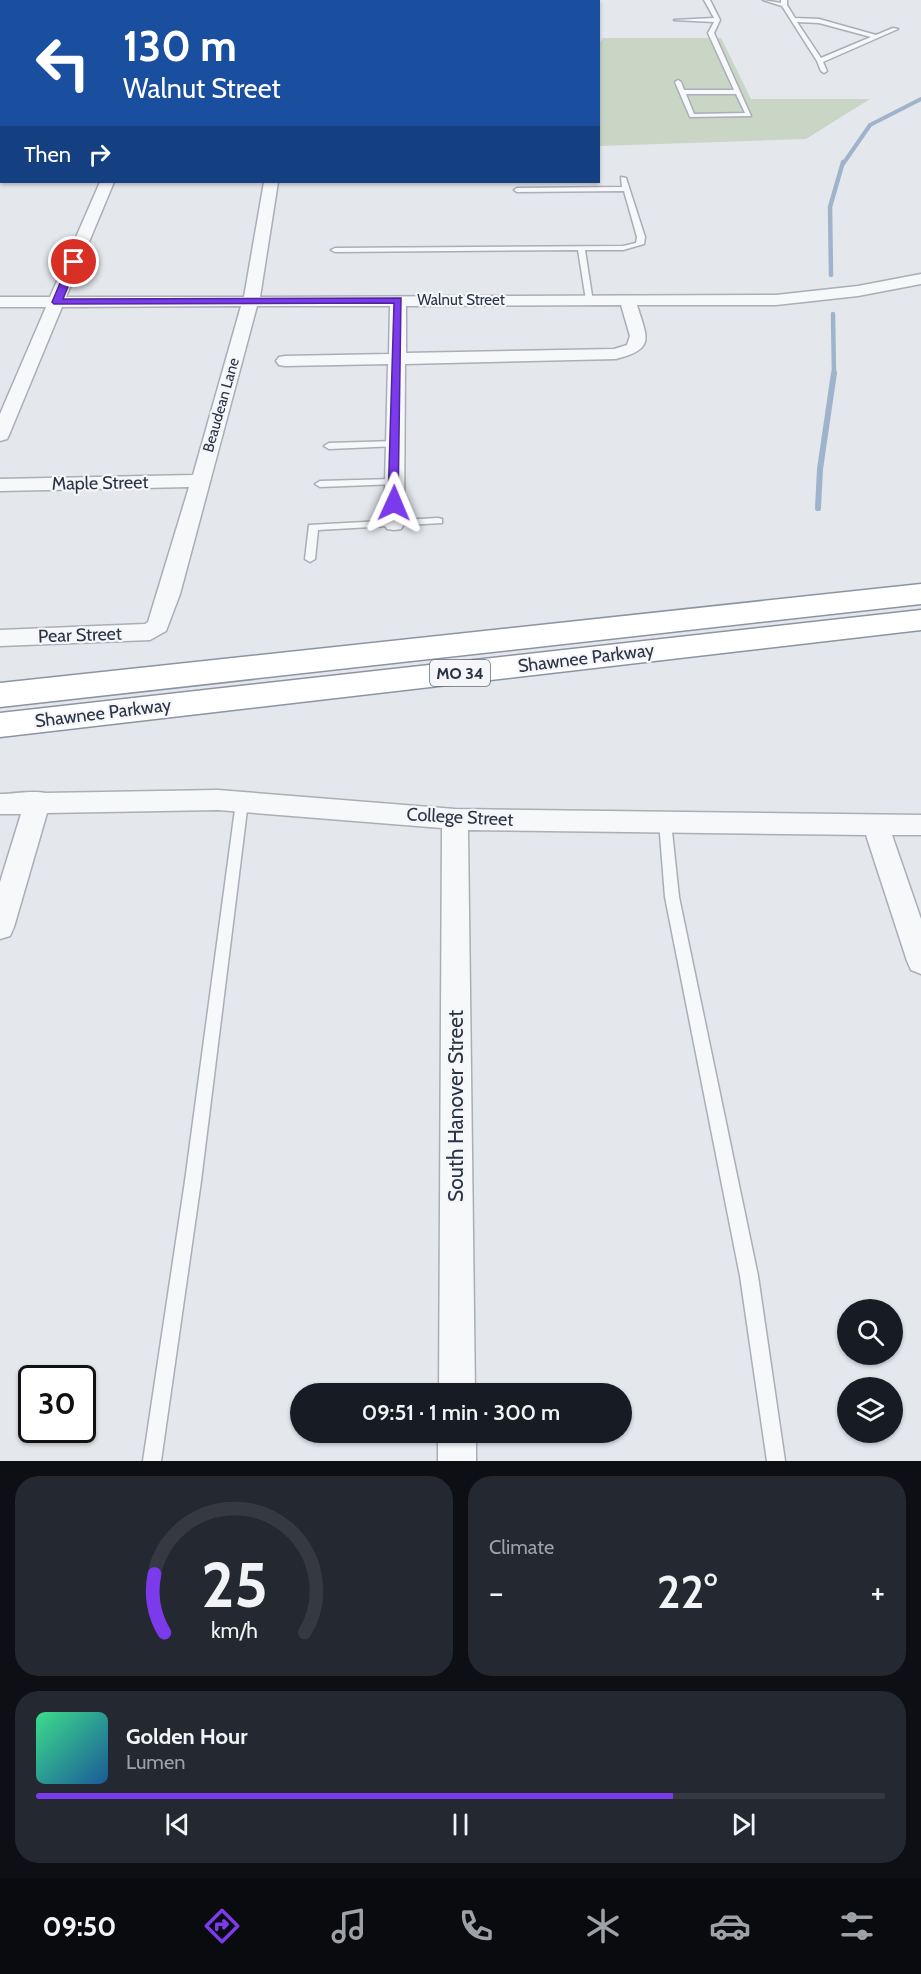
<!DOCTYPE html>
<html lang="en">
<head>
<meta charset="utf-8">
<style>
  body { margin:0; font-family:Cabin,sans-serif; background:#242831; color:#f1f3f6; height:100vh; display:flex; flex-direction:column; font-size:22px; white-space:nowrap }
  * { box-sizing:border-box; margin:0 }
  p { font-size:20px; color:#9ea1a6 }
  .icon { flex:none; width:33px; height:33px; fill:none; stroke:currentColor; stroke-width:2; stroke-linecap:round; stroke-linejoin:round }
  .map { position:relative; height:1461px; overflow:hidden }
  .drawer { display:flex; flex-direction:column; gap:15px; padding:15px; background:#0d0f14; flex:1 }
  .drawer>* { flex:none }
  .top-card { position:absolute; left:0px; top:0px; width:600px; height:183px; box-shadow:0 2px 4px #0004; background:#1a4fa0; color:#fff; overflow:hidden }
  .fabs { position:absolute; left:837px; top:1299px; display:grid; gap:12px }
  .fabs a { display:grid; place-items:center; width:66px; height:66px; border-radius:50%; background:#171b24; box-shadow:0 2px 4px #0004; font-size:30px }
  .speed { position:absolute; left:18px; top:1365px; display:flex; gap:12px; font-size:30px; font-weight:700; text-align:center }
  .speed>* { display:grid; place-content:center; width:78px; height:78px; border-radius:50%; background:#171b24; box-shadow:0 2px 4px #0004; line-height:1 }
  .speed .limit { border:3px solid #111; border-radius:9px; background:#fff; color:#111 }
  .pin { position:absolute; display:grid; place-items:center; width:51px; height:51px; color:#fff; margin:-26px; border:3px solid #fff; border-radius:50%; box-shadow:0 2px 6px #0007 }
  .me { position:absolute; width:66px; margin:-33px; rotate:1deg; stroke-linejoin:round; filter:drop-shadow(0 0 4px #0008) }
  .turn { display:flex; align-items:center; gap:21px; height:126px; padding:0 24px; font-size:27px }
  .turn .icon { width:78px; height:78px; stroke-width:2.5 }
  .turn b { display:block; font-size:42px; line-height:51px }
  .then { display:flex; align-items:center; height:57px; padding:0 24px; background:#0003; gap:12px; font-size:22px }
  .big { font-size:45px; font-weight:600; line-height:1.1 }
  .drawer .tile { flex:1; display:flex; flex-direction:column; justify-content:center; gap:9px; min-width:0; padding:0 21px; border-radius:24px; background:#242831 }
  .drawer .dial { align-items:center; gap:0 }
  .dial svg { height:156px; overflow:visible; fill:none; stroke:#363941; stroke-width:7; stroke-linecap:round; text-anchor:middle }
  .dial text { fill:#f1f3f6; stroke:none }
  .song { display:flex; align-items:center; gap:18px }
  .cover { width:72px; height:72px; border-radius:9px; background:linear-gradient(135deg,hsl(150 70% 55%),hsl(210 70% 35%)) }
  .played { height:6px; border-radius:3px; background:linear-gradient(90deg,#7c3aed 75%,#363941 75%) }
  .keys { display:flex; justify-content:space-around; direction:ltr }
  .heat { display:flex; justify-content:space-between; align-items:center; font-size:33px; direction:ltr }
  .drawer .tiles { flex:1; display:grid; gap:15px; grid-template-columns:1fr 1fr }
  .tile:last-child { grid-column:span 2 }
  .trip { position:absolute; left:290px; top:1383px; width:342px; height:60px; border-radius:30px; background:#171b24; box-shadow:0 2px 4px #0004; font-weight:600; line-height:60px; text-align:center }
  .dock { display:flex; height:96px; justify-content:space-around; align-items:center; background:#090b0e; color:#9ea1a6 }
  .dock .icon { width:42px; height:42px }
  .dock .selected { color:#7c3aed }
  .dock b { font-size:27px; color:#f1f3f6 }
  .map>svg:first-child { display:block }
</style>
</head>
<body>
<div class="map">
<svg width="921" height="1461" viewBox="0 0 921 1461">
  <rect width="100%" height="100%" fill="#e4e7ec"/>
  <path fill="#c9d6c5" d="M603,38H721L751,99H870L806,139L599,146L598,44Z"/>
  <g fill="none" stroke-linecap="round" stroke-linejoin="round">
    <path stroke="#9fb4cc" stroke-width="4" d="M843,164L870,125L921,99"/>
    <g stroke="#9fb4cc" stroke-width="4.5">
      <path d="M831,275L830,207L843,162"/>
      <path d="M833,314L834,375"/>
    </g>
    <path stroke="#9fb4cc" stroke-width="6" d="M818,508L820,469L834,373"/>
    <g stroke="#a9aeb7" stroke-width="3">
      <g id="service">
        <path d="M94,0H100L94,2Z"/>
        <path d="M279,0H285L279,2Z"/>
        <rect x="377" y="0" width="6" height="2"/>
        <rect x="465" y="0" width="6" height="2"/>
        <path d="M577,0H583L577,2Z"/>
        <path d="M704,0H710L720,20L714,33L751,116L690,117L675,82L678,80L681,82L684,90H734L708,33L714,22L674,20L714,18ZM686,94H736L745,113L694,114Z"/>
        <path d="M763,0L781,3V0H787V5L795,18L819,19L876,35L893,28L898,29L823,62L827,71L824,73L821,71L817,61L782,6ZM797,22L819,23L871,37L821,58Z"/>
        <path d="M0,161H2L0,167Z"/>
        <path d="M621,177L626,178L645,237L644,244L623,250H585L593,302L586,300L578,250L335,252L331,250L335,248L623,246L636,243L637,237L624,191L517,192L514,190L517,188L622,187Z"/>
        <path d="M395,441L400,444L398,446L329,449L324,446L329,443Z"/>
        <path d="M394,479L397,480V484L320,487L315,484L320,481Z"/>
        <path d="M438,518L442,519V523L318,530L315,559L310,562L305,559L309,525Z"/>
        <path d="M242,797L246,798L248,802L201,1181L161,1461H143L185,1181L236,802L238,798Z"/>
        <path d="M665,817L670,818L671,822L679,897L758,1276L785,1461H767L740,1276L665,897L659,822L660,818Z"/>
      </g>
    </g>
    <g stroke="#a9aeb7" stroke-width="3">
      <g id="minor">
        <rect x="181" y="0" width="10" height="2"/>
        <path d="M548,0H558L559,2H549Z"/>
        <path d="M0,4H2L0,12Z"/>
        <rect x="0" y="64" width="2" height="6"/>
        <rect x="0" y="168" width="2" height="8"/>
        <path d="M100,182H114L66,297H244L264,182H278L260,297L776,295L858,286L921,274V284L858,296L776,305H637C647,338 656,349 616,359L405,364L404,524L401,529L394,530L387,529L384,524L388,364L285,366L279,365L276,361L279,357L285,356L389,354L390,306H257L180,594L166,631L150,640L0,646V630L145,624L148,622L189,487L0,491V479L193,475L241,306L62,307L9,435L7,439L0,441V414L46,307H0V297H50ZM621,305L630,336L627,345L614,349L406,353V306Z"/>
        <path d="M218,790L455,809L921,815V835H892L921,919V974L911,970L907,961L866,835L468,830L475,1394H439L442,828L218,810L47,813L14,927L10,936L0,939V882L21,814H0V794C12,794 35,790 45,793Z"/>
        <rect x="438" y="1432" width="38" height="29"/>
      </g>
    </g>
    <g stroke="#8b94a3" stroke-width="3">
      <g id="trunk">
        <path d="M921,584V604L0,707V683Z"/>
        <path d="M921,610V630L0,737V713Z"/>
      </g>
    </g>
    <use href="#service" fill="#f7f8fa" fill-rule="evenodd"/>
    <use href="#minor" fill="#f7f8fa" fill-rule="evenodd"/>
    <use href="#trunk" fill="#fff" fill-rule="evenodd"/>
  </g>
  <path fill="#7c3aed" stroke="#51269a" stroke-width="1.5" d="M74,259L78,262L63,299L401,298L398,505H390L388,503L394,303L54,304L52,302L69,262Z"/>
  <g text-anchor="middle" stroke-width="4.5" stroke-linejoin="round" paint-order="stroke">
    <g font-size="15" fill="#2b3445" stroke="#f4f6f9">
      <text x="461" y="305">Walnut Street</text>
      <text transform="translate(221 405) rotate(-74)" y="5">Beaudean Lane</text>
    </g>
    <rect fill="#f4f6f9" stroke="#676e7b" stroke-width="1.5" x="430" y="660" width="60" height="26" rx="4.5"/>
    <g font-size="16" font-weight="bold" fill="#2b3445">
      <text x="460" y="679">MO 34</text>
    </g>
    <g font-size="18" fill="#2b3445" stroke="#f4f6f9">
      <text transform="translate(100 483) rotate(-1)" y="6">Maple Street</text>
      <text transform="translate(80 635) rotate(-2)" y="6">Pear Street</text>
      <text transform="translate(586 658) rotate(-7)" y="6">Shawnee Parkway</text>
      <text transform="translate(103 713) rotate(-7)" y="6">Shawnee Parkway</text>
      <text transform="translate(460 817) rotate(3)" y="6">College Street</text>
    </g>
    <g font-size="21" fill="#2b3445" stroke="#f4f6f9">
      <text transform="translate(456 1106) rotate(-90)" y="7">South Hanover Street</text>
    </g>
  </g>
</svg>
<div class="fabs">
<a><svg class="icon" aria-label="search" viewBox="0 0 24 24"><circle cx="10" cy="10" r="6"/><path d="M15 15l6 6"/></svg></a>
<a><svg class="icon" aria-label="layers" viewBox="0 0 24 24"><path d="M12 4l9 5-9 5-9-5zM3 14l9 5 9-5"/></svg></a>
</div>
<div class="speed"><div class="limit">30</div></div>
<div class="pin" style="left:74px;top:262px;background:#d93025"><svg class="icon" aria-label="arrive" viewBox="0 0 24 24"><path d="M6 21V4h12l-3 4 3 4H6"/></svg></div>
<svg class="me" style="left:394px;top:503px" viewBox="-20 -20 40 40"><path d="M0-17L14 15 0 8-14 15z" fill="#7c3aed" stroke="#fff" stroke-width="4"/></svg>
<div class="trip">09:51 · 1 min · 300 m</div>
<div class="top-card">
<div class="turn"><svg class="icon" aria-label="left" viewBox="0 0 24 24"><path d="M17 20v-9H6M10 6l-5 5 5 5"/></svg><div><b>130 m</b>Walnut Street</div></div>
<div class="then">Then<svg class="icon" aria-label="right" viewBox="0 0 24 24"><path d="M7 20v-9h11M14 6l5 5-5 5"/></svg></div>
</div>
</div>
<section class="drawer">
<div class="tiles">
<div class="tile dial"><svg viewBox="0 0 100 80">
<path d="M14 69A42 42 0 1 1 86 69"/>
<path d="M14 69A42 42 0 0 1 9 39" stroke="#7c3aed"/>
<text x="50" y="56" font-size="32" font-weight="700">25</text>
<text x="50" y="72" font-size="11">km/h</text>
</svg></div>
<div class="tile"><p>Climate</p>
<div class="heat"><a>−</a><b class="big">22°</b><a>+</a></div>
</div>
<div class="tile">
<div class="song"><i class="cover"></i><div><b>Golden Hour</b><p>Lumen</p></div></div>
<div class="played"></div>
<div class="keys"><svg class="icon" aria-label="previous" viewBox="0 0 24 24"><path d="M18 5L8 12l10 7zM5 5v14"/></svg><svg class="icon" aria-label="pause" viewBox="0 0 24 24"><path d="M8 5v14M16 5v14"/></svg><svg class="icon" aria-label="next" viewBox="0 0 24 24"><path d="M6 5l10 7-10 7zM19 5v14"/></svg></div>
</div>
</div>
</section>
<nav class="dock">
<b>09:50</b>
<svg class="icon selected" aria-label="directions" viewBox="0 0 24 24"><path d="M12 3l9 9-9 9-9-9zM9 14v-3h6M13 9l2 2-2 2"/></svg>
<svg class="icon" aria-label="music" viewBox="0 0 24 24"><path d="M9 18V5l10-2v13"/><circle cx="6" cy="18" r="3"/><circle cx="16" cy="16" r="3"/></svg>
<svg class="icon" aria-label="phone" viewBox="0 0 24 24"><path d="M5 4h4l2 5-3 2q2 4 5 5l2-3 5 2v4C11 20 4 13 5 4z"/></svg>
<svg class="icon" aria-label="climate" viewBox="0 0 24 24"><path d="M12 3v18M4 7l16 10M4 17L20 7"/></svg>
<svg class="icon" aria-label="car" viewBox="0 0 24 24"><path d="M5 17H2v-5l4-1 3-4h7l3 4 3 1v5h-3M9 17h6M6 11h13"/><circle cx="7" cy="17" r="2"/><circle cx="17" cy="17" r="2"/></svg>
<svg class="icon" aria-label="filters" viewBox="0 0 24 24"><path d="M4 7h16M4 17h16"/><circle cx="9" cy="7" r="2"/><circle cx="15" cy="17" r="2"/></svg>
</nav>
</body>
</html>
